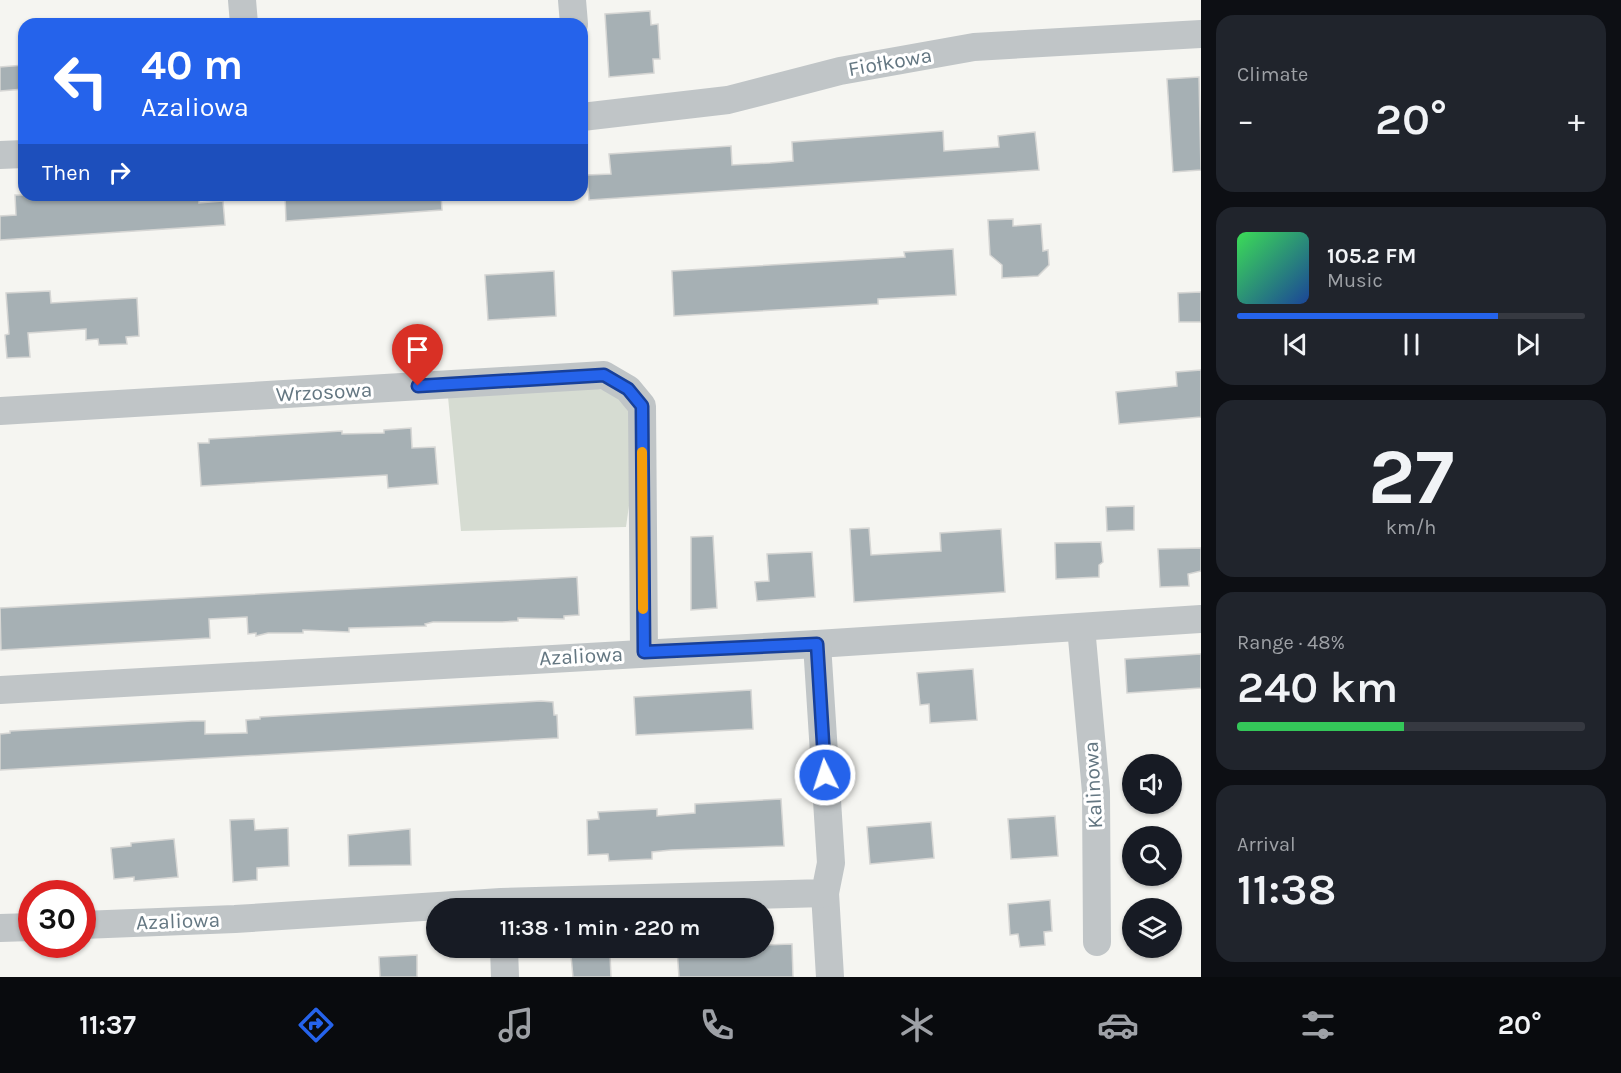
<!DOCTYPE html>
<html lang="en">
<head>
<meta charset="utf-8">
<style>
  body { margin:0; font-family:Karla,sans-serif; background:#20242c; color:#f1f3f6; height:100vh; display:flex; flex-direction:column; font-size:22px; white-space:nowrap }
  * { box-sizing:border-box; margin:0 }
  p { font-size:20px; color:#9ea1a6 }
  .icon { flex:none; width:33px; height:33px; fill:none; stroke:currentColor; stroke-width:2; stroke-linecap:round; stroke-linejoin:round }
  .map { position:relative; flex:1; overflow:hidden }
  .side { display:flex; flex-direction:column; gap:15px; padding:15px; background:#0d0f14; width:420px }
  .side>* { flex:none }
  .guide { position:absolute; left:18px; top:18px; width:570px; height:183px; border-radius:18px; box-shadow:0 2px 4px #0004; background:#2563eb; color:#fff; overflow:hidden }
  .buttons { position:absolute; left:1122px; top:754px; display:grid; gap:12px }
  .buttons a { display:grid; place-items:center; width:60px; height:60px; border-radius:50%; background:#171b24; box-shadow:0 2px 4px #0004; font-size:30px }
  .speed { position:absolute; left:18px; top:880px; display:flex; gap:12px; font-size:30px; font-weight:700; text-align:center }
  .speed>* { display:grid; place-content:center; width:78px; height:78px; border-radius:50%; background:#171b24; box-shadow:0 2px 4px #0004; line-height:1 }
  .speed .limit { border:9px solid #d22; background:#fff; color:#111 }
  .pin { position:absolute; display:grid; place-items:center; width:51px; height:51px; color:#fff; margin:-62px -26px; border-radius:50% 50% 50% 0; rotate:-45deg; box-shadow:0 0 6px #0007 }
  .pin .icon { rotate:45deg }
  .me { position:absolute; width:66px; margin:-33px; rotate:356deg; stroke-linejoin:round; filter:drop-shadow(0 0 4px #0008) }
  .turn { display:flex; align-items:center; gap:21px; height:126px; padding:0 24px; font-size:27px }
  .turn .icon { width:78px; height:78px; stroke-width:2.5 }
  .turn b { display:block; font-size:42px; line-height:51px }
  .then { display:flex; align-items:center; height:57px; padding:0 24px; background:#0003; gap:12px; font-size:22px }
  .big { font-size:45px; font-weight:600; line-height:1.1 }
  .side .tile { flex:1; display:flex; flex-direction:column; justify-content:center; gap:9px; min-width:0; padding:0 21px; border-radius:18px; background:#20242c }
  .side .dial { align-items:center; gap:0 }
  .dial b { font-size:78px; line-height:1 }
  .song { display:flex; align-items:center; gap:18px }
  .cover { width:72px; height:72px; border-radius:9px; background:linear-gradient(135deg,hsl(130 70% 55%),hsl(220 70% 35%)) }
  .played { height:6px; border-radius:3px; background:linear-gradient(90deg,#2563eb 75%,#363941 75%) }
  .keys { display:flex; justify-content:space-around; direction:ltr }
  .heat { display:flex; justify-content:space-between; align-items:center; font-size:33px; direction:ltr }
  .charge { height:9px; border-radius:4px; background:linear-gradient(90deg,#34c759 48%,#363941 0) }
  .trip { position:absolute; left:426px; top:898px; width:348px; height:60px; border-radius:30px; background:#171b24; box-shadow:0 2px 4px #0004; font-weight:600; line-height:60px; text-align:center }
  .tabs { display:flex; height:96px; justify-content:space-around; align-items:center; background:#090b0e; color:#9ea1a6 }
  .tabs .icon { width:42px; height:42px }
  .tabs .current { color:#2563eb }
  .tabs b { font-size:27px; color:#f1f3f6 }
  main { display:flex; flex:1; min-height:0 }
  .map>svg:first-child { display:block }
</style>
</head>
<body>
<main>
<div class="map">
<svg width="1201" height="977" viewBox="0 0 1201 977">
  <rect width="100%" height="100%" fill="#f5f5f1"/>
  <path fill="#d6dcd2" d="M584,387L613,391L633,408L636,456L626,527L461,531L448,397Z"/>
  <g fill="#a6b0b4" stroke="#d6d6d4" stroke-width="1.5">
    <path d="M650,11L651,25L658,24L660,59H653L654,73L609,77L605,14Z"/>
    <path d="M24,65V89L0,91V67Z"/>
    <path d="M1199,77L1201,170L1173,172L1167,79Z"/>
    <path d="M943,131L944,151L999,147L998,136L1035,132L1039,170L589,200L587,175L611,174L609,154L731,146L732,165L770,163L793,161L792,142Z"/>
    <path d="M15,195H199V203L223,201L225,225L0,240V216L16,215Z"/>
    <path d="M285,195H441L442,210L286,221Z"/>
    <path d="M1013,219V226L1041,224L1043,251L1048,250L1049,265L1038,276L1002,278V265L990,255L988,220Z"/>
    <path d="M953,249L956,295L878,299V304L674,316L672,271L905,257L904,252Z"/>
    <path d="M554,271L556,316L488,320L485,275Z"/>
    <path d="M50,291L51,303L137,298L139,336L126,337L127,344L99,345L98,339L86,340V329L28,333L30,357L7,358L5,335L9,334L6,293Z"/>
    <path d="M1201,292V322H1179L1178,293Z"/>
    <path d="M1201,370V417L1119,424L1116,392L1177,386L1176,372Z"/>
    <path d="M411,428L412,448L435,447L438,484L388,488L387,475L201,486L198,443H209V439L342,431V434L384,433V430Z"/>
    <path d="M1134,506V530L1107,531L1106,507Z"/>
    <path d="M869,528L871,555L941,551L940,533L1001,529L1005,592L854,602L850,529Z"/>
    <path d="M713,536L717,608L691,610V537Z"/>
    <path d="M1101,542L1103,562L1099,565V577L1056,579L1055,543Z"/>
    <path d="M1201,548V571L1188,574L1189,586L1160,587L1158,549Z"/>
    <path d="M812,552L815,597L757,601L755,582L769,581L767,554Z"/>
    <path d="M577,577L579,615L564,616V619L518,618V621L502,622H433L425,624L426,626L349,628V632L303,630V633H268L256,636V633L248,634L247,617L209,619L210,638L1,650L0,608Z"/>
    <path d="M1201,654V688L1127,693L1125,659Z"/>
    <path d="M973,669L977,720L930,723L929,704L920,705L917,673Z"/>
    <path d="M751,690L753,729L636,735L634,697Z"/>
    <path d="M541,701L553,702L554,715H557L558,738L0,770V734L10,733V731L192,721H205V734L244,733H247L246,720L260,719V717Z"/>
    <path d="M781,799L784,846L671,850L652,852V859L630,860L609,861L608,854L588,855L587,820L599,819L598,812L657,809V816L695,813V804Z"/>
    <path d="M1055,816L1058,856L1011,859L1008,819Z"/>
    <path d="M254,819L255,830L288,828L289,866L257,868V880L233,882L230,820Z"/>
    <path d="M931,822L934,858L870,864L867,827Z"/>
    <path d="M410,829L411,865L349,866L348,835Z"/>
    <path d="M174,839L178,877L134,881V877L114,879L111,848L131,846V843Z"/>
    <path d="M1050,900L1052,931L1044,932L1045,945L1020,947L1018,934L1010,935L1008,904Z"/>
    <path d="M792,944L793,977H679L677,949L764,948V945Z"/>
    <path d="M610,954L611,977H573L571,956Z"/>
    <path d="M417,955V977H380L379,957Z"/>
  </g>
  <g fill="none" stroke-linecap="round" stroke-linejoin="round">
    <g stroke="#c0c5c7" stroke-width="28">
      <path d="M242,0L244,24"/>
      <path d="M572,0L574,24"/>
      <path d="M582,117L728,100L840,71L974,47L1201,34"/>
      <path d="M0,155L24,154"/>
      <path d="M0,411L604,375L628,389L642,406L644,652"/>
      <path d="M1081,627L1096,792L1097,942"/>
      <path d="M0,690L817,644L1201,619"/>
      <path d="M825,893L830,977"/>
      <path d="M82,925L235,919L501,902L825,893L831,863L817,644"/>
      <path d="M0,928L32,927"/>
      <path d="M504,948L505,977"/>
    </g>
  </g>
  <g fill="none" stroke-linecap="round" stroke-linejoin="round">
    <g stroke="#184099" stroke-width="15">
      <path id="route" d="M418,386L604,375L628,389L642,406L644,652L817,644L825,775"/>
    </g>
    <use href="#route" stroke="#2563eb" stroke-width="10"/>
    <path stroke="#f59e0b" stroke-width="10" d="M642,452L643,609"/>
  </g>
  <g text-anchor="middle" stroke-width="6" stroke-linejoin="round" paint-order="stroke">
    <g font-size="21" fill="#647782" stroke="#fff">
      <text transform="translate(890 62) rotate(-10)" y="7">Fiołkowa</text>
      <text transform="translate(324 392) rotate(-3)" y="7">Wrzosowa</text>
      <text transform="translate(581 656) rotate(-3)" y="7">Azaliowa</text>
      <text transform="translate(1093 785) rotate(-93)" y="7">Kalinowa</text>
      <text transform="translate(178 921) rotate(-2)" y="7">Azaliowa</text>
    </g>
  </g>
</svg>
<div class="buttons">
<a><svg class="icon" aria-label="sound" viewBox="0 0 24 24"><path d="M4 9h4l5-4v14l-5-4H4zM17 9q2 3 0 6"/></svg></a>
<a><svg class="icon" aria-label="search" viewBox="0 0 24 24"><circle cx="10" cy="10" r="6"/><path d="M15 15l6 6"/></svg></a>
<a><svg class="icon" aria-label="layers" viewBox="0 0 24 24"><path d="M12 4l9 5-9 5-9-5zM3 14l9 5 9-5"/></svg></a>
</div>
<div class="speed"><div class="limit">30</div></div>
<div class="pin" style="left:418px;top:386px;background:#d93025"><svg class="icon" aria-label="arrive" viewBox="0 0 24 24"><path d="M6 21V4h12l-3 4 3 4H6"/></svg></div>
<svg class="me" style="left:825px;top:775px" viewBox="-20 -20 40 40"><circle r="17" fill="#2563eb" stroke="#fff" stroke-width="3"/><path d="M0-11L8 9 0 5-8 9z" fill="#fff"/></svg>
<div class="trip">11:38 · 1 min · 220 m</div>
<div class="guide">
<div class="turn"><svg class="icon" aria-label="left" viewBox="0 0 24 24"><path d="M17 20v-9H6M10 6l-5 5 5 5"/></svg><div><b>40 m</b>Azaliowa</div></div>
<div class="then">Then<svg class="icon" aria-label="right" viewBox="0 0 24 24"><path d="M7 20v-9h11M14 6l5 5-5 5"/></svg></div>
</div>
</div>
<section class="side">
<div class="tile"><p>Climate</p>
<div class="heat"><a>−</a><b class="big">20°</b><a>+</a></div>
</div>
<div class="tile">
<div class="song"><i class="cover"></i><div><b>105.2 FM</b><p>Music</p></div></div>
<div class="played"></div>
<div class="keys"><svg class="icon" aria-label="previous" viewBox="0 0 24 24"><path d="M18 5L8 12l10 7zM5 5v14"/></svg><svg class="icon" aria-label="pause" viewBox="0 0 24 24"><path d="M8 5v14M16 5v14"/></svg><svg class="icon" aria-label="next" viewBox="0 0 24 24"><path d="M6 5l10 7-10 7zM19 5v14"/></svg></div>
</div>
<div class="tile dial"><b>27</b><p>km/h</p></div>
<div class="tile"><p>Range · 48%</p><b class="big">240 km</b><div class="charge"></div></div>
<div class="tile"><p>Arrival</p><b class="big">11:38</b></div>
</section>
</main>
<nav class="tabs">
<b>11:37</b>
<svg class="icon current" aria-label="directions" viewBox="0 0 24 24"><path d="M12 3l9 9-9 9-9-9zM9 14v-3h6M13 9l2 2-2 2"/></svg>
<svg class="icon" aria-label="music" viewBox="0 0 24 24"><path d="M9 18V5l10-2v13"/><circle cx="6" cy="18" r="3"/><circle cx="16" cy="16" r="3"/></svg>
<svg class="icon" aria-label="phone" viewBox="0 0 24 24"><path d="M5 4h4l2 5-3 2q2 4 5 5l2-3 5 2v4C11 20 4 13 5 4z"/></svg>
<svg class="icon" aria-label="climate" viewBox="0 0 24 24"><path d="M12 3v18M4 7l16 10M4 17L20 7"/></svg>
<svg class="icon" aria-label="car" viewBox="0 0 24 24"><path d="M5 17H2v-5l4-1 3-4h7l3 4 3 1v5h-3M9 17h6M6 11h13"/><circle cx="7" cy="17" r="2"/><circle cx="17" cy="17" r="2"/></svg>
<svg class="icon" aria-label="filters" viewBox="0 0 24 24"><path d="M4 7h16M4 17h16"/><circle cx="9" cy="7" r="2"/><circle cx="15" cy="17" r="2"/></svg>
<b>20°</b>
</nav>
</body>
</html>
